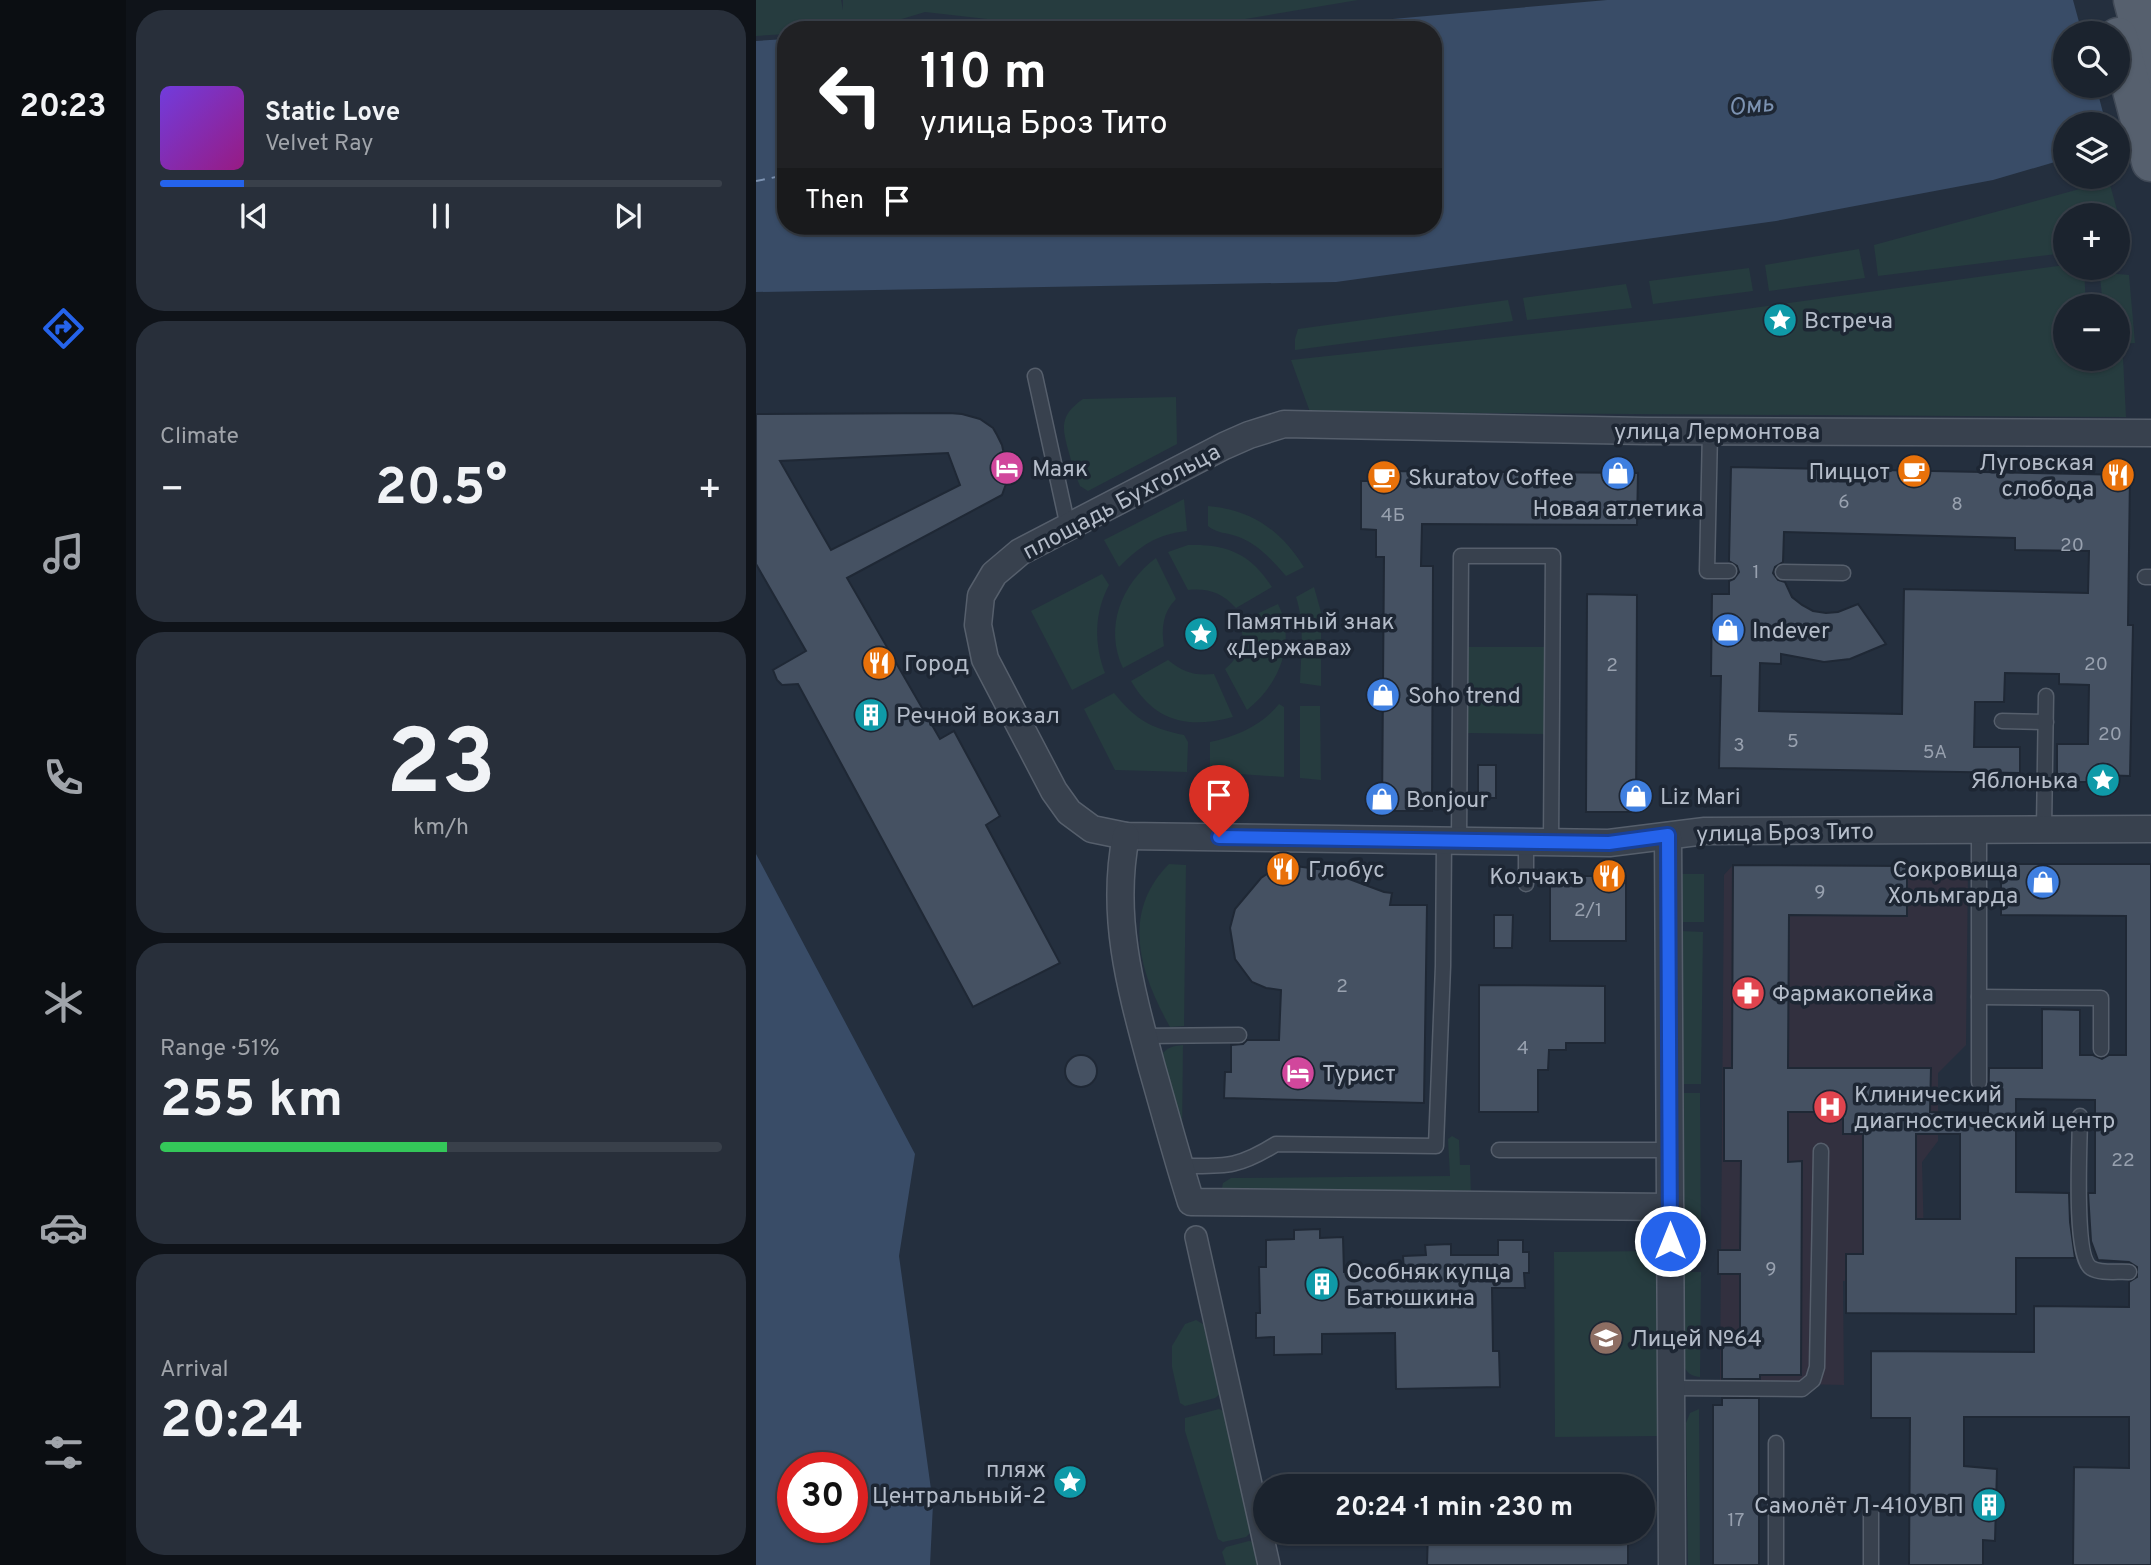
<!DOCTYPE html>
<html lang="en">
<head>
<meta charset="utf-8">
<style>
  body { margin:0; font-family:Overpass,sans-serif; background:#282f3a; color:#f1f3f6; height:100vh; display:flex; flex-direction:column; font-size:26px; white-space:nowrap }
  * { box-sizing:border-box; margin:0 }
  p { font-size:23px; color:#a0a4aa }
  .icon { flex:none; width:38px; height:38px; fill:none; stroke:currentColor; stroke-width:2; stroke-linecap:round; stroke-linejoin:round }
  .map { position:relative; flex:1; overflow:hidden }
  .side { display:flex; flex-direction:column; gap:10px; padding:10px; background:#0f1319; width:630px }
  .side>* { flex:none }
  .guide { position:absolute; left:21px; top:21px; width:665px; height:214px; border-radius:28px; box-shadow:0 2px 5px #0004,0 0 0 2px #39404a; background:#202124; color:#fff; overflow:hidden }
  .fabs { position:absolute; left:1297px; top:21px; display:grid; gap:14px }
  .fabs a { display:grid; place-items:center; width:77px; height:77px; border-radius:50%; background:#1b232e; box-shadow:0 2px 5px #0004,0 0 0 2px #39404a; font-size:35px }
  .speed { position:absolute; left:21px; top:1452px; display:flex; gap:14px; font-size:35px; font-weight:700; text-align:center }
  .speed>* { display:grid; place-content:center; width:91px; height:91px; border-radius:50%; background:#1b232e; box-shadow:0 2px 5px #0004,0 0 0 2px #39404a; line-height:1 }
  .speed .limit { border:10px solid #d22; background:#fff; color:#111 }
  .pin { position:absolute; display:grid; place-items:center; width:60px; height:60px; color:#fff; margin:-72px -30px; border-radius:50% 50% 50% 0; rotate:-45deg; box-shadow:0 0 7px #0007 }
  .pin .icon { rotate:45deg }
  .me { position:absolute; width:77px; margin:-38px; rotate:0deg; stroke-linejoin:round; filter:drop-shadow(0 0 5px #0008) }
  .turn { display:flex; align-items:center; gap:24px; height:147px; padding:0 28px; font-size:32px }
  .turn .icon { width:91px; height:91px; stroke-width:2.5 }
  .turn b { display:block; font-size:49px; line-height:60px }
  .then { display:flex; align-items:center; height:66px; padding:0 28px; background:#0003; gap:14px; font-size:26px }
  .big { font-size:52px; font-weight:700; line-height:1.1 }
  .side .card { flex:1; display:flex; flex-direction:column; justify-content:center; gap:10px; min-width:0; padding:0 24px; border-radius:28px; background:#282f3a }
  .side .dial { align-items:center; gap:0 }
  .dial b { font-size:91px; line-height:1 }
  .song { display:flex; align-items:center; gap:21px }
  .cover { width:84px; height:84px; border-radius:10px; background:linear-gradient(135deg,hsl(260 70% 55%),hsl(310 70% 35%)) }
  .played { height:7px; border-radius:4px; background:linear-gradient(90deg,#2563eb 15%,#39404a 15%) }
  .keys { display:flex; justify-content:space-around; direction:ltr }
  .heat { display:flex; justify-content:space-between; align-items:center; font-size:38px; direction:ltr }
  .charge { height:10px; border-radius:5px; background:linear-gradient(90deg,#34c759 51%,#39404a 0) }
  .trip { position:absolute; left:497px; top:1474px; width:402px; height:70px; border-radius:35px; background:#1b232e; box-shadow:0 2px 5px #0004,0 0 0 2px #39404a; font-weight:700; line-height:70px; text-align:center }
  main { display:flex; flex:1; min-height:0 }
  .menu { display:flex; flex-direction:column; width:126px; justify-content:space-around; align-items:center; background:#0b0e12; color:#a0a4aa }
  .menu .icon { width:49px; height:49px }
  .menu .current { color:#2563eb }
  .menu b { font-size:32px; color:#f1f3f6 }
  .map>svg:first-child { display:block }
</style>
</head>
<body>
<main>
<nav class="menu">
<b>20:23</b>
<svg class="icon current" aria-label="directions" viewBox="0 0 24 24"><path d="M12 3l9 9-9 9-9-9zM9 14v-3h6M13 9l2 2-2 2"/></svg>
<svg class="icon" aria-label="music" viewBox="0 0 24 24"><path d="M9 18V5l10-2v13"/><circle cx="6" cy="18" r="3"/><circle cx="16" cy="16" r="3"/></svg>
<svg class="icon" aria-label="phone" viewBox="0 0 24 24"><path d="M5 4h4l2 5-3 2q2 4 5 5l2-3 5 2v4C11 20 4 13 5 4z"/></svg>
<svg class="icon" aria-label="climate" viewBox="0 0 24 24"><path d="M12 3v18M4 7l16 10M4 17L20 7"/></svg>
<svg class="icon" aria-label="car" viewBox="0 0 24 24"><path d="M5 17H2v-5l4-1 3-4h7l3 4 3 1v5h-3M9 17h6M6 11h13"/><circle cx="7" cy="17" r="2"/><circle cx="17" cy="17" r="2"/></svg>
<svg class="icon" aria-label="filters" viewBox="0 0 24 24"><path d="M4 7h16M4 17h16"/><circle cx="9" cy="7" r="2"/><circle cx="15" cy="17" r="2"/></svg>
</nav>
<section class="side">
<div class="card">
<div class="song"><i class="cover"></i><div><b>Static Love</b><p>Velvet Ray</p></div></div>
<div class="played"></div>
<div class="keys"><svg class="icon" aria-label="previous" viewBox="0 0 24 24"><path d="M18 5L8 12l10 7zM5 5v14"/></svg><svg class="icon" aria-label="pause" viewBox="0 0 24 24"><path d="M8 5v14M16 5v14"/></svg><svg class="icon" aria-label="next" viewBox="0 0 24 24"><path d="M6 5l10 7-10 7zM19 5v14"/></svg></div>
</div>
<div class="card"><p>Climate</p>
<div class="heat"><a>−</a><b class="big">20.5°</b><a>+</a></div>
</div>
<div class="card dial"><b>23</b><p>km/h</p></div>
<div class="card"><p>Range · 51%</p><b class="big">255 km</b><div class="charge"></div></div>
<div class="card"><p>Arrival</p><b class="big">20:24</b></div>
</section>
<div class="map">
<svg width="1395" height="1565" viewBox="0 0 1395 1565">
  <rect width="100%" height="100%" fill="#242f3e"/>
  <path fill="#32303f" d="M977,865L1212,867L1210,1045L1182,1073V1141L1166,1162L1169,1279L1087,1281L1088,1385L964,1382L968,875Z"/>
  <g fill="#263c3f">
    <path d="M0,0H85L87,10V0H602L477,21L301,27L169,12L129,24L89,30L88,22V30H30V34L0,36Z"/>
    <path d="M1353,181L1371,246L1362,247V215H1309V253L1122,276L1118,245Z"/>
    <path d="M1103,249L1109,278L1013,291L1009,265Z"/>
    <path d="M1309,265V268H1328L1330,306H1309V359L1367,358L1370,417L554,412L535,360L931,317Z"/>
    <path d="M993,268L997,291L897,304L893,281Z"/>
    <path d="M1352,273L1373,275L1379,343L1362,344V306H1347L1344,277Z"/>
    <path d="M870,284L876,308L771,320L767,298Z"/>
    <path d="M752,300L757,321L539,350V339L542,329Z"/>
    <path d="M420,397L421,444L332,491L324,486C319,475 316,464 313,453C306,427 303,416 327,399Z"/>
    <path d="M428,499L431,531C401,534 384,546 363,567L348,540Z"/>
    <path d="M452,506C497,510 525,531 548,567L530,576C516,560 503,545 483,537C473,533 459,533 452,526Z"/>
    <path d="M432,545C471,544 494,553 516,587L480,608C466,593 453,588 432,590L412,552Z"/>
    <path d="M400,558L420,599C407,612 405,628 408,646L367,668C348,628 365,584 400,558Z"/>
    <path d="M346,574L353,585C338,613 338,644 349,673L316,690L275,611Z"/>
    <path d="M558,587L565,612V686L544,683C545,655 549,624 540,597Z"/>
    <path d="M522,604C541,642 523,685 491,710L469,669C484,657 490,641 484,622Z"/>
    <path d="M712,647H791L790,734L712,733Z"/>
    <path d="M412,660C427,672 438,676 458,674L477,717C432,729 399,722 375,681Z"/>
    <path d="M358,693C380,720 394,728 428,735L432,742L431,772L359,770L328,709Z"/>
    <path d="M523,704L528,707V777L454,772V742C481,736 505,726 523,704Z"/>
    <path d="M544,706H564L565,780L544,778Z"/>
    <path d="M413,864L430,865L428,1026L414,1027C384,974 364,913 413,864Z"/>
    <path d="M926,874H948V922H925Z"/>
    <path d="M925,931L947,932L945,1084H926Z"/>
    <path d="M427,1045L426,1136L404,1059C408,1048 416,1046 427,1045Z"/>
    <path d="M927,1093H944L945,1252H938L927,1242Z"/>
    <path d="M696,1136L703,1140L704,1165H714L715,1196L471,1193L466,1188L467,1183L475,1178L694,1176L692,1139Z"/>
    <path d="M902,1251L904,1436L799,1437L798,1252Z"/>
    <path d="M926,1272H945L944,1377C934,1376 931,1373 927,1364Z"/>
    <path d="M440,1320L447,1324L464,1394L459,1398L429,1406L424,1403L416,1367V1346L429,1324Z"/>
    <path d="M463,1409L469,1412L496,1531L490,1537L467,1542L462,1539L429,1431V1418Z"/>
    <path d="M943,1409L944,1565H932L930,1423L934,1413Z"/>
    <path d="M493,1541L497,1542L503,1565H470L466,1552L470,1547Z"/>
  </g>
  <g fill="#394c67" fill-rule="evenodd">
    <path d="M851,0H1395L1362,124H1309V159L1237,180L1020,221L580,282L0,292V41L30,39V226H677V30H161L203,21L523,29ZM1309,33H1362V86H1309Z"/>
    <path d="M0,854L159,1154L143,1256L177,1504L174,1565H0ZM37,1468H96V1528H37Z"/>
  </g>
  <path fill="#242f3e" d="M1317,0H1395V138L1362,148V124H1350L1340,86H1362V33H1326Z"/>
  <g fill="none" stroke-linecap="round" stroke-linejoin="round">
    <g stroke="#7c92b1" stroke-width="2" stroke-dasharray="9 7" stroke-linecap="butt">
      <path d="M645,30L648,19"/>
      <path d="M0,181L30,175"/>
    </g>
  </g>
  <g fill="#455162" stroke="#1f2835" stroke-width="2" fill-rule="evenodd">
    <path d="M193,413L206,414L224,419L237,428L241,435L246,445L251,468V481L246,495L91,578L184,739L198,731L244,816L230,825L304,963L217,1007L42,684L26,685L21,680L17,670L50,651L0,564V414ZM192,453L204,485L75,550L24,461Z"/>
    <path d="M975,467L1374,475L1372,625H1377L1374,776L1343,775V782H1310V774H1301V744H1332L1333,685L1303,684V674L1249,673L1248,702H1219L1218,747H1264V773L963,768L965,676H955L956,594H973V581L978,579L983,572L981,566L973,561ZM1028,532L1259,538V550L1333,551L1332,593L1148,589L1146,714L1003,711L1004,663L1025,664V654L1068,662L1094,659L1130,644L1102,604L1082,612L1070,613L1057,611L1046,605L1036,597L1029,582L1022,580L1017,573L1019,567L1027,562Z"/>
    <path d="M623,471L882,473L881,525L666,524L665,566H677L676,811H626L628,557H620V530L605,529V481H623Z"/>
    <path d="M831,594L881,595L880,812H830Z"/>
    <rect x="722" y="765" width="18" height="33"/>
    <path d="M1245,864H1395V1565H1317L1318,1467L1373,1468V1417H1208V1466L1241,1469L1239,1541L1227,1540V1565H1153L1154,1418H1115V1351L1278,1352V1306L1373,1307V1282L1381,1277V1267L1373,1262L1342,1260L1335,1241L1332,1193H1339V1100L1260,1099V1192L1313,1193L1314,1222L1319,1258H1260V1314L1090,1313V1254H1107V1134H1087V1112H1032V1162L1046,1161L1045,1375H1004V1379H966V1331H984V1274H962V1250H984L985,1161H968V1068H976L977,865L1151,866V916L1033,915L1032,1068H1175L1174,1112L1232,1113L1233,1068H1286V1009L1324,1010V1055H1337L1346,1059L1353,1055H1370V916L1245,915ZM1160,1134H1204V1219H1160Z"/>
    <path d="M539,866L569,870L628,892L636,893L634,905H671L668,1103L468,1098L469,1072H475V1045L487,1044L491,1040H523L525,990L510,988L496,982L479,959L474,928L479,909L505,878L514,872Z"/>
    <rect x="794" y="876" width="76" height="65"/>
    <path d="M738,915H757L756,948H738Z"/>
    <path d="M723,985L849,986V1043H810V1050H793L792,1070H782V1112H723Z"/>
    <circle cx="325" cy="1071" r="16"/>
    <path d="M564,1229V1238L587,1237L588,1272L648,1270L647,1256L670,1255L669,1245L695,1244V1255H742V1240H767V1252H773V1273H768L769,1288H736L737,1351H743L744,1387L640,1389L639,1333L566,1334V1354L518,1355V1337L500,1338V1313H504L503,1267H510V1240L538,1239V1230Z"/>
    <path d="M966,1398H1003V1565H957V1405H966Z"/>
    <path d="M672,1531H872V1565H671Z"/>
  </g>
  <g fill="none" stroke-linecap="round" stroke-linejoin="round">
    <g stroke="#565f6c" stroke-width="17">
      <g id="service">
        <path d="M279,376L312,527"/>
        <path d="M954,431L951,571H973"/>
        <path d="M1027,572L1087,573"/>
        <path d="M1389,577H1395"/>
        <path d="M1246,721L1290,722"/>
        <path d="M1288,829L1290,696"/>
        <path d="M703,841L705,556H797L795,842"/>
        <path d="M770,884V841"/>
        <path d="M1223,997L1345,998V1049"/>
        <path d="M388,1036L483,1035"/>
        <path d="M1223,1082V829"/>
        <path d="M1324,1116C1324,1141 1317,1256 1335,1268C1345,1274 1362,1271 1373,1272"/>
        <path d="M743,1150H914"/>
        <path d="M423,1166C468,1166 480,1169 520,1144L680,1146L687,966L688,840"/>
        <path d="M915,1388L1046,1389L1057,1380L1061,1367L1065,1151"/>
        <path d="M1020,1565V1443"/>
        <path d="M1115,1565V1511"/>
      </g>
    </g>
    <g stroke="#565f6c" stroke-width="24">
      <path id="pedestrian" d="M440,1237L513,1565"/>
    </g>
    <g stroke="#565f6c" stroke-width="29">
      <g id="minor">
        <path d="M1395,433L889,431L528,424L493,435L468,446L264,552L238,574L225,596L222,625L229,659L298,791L313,812L336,829L370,836L853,843L949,831L1395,829"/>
        <path d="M370,836C354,917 375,990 396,1068C409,1113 421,1158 435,1202L914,1207"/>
        <path d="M912,836L916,1565"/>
      </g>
    </g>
    <g stroke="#414a57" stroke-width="41">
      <g id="primary">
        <path d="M1377,0L1395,68"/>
        <path d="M1362,37L1395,162"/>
      </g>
    </g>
    <use href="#service" stroke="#38414e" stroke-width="14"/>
    <use href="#pedestrian" stroke="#38414e" stroke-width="21"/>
    <use href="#minor" stroke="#38414e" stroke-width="26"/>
    <use href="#primary" stroke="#56606e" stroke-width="38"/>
  </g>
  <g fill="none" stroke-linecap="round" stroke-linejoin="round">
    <g stroke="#184099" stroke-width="18">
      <path id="route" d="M463,837L853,843L912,835L914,1241"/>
    </g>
    <use href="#route" stroke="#2563eb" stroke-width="12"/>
  </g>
  <defs>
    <g id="sight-disc" transform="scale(1.75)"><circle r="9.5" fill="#0f9aa8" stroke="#1d2633"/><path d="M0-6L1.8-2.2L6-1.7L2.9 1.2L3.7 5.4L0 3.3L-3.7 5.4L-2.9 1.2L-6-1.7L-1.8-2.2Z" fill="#fff"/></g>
    <g id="hotel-disc" transform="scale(1.75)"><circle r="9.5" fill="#d1479c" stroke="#1d2633"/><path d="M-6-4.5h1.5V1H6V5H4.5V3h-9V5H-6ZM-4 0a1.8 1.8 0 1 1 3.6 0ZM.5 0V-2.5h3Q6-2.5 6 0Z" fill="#fff"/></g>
    <g id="cafe-disc" transform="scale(1.75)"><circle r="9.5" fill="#e8710a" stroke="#1d2633"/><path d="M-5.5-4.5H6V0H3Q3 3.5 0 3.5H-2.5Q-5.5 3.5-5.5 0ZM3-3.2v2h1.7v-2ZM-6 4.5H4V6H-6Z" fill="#fff"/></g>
    <g id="shop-disc" transform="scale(1.75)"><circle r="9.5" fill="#3f7fe0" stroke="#1d2633"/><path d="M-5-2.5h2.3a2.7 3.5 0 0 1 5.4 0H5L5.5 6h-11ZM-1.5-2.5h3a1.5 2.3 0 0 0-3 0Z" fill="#fff"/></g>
    <g id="restaurant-disc" transform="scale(1.75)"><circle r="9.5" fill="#e8710a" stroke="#1d2633"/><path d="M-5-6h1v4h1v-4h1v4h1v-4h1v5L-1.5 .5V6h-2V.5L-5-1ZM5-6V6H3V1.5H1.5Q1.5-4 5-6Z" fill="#fff"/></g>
    <g id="building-disc" transform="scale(1.75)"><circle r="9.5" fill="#0f9aa8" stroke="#1d2633"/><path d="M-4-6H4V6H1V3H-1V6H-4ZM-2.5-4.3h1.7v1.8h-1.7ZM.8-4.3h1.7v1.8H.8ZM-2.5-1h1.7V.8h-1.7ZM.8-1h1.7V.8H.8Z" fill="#fff"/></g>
    <g id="pharmacy-disc" transform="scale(1.75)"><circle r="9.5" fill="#e0444e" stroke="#1d2633"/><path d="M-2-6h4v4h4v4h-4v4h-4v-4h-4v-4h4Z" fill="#fff"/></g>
    <g id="hospital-disc" transform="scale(1.75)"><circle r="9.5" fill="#e0444e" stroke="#1d2633"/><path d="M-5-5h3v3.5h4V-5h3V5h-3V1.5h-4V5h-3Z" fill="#fff"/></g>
    <g id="school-disc" transform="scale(1.75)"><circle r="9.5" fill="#8d6e63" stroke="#1d2633"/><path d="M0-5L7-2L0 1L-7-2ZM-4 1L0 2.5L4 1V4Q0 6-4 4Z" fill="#fff"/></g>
  </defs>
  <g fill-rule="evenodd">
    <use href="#sight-disc" x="1024" y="320"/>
    <use href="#hotel-disc" x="251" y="468"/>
    <use href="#cafe-disc" x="1158" y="471"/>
    <use href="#shop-disc" x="862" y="473"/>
    <use href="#restaurant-disc" x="1362" y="475"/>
    <use href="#cafe-disc" x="628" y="477"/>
    <use href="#shop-disc" x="972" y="630"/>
    <use href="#sight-disc" x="445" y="634"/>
    <use href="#restaurant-disc" x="123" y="663"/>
    <use href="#shop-disc" x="627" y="695"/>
    <use href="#building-disc" x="115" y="715"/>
    <use href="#sight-disc" x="1347" y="780"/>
    <use href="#shop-disc" x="880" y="796"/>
    <use href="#shop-disc" x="626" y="799"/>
    <use href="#restaurant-disc" x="527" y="869"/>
    <use href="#restaurant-disc" x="853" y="876"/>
    <use href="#shop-disc" x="1287" y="882"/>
    <use href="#pharmacy-disc" x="992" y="993"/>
    <use href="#hotel-disc" x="542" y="1073"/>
    <use href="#hospital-disc" x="1074" y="1107"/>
    <use href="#building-disc" x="566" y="1284"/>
    <use href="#school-disc" x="850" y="1338"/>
    <use href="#sight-disc" x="314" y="1482"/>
    <use href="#building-disc" x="1233" y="1505"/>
  </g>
  <g text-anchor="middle" stroke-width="7" stroke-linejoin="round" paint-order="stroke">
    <g font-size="19" fill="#98a1af">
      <text x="1088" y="508">6</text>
      <text x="1201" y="510">8</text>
      <text x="637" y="521">4Б</text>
      <text x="1316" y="551">20</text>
      <text x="1000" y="578">1</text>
      <text x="1340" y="670">20</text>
      <text x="856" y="671">2</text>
      <text x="1354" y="740">20</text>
      <text x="1037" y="747">5</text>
      <text x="983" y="751">3</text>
      <text x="1179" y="758">5А</text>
      <text x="1064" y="898">9</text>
      <text x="832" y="916">2/1</text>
      <text x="586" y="992">2</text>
      <text x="767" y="1054">4</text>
      <text x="1367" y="1166">22</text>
      <text x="1015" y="1275">9</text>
      <text x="980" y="1526">17</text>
    </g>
    <g font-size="23" fill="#b4bcc9" stroke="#1d2633" text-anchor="start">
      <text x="1048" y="328">Встреча</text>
      <text x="1338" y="470" text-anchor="end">Луговская<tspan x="1338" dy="26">слобода</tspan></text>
      <text x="276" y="476">Маяк</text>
      <text x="1134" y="479" text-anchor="end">Пиццот</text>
      <text x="652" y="485">Skuratov Coffee</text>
      <text x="862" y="516" text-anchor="middle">Новая атлетика</text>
      <text x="470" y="629">Памятный знак<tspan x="470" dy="26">«Держава»</tspan></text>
      <text x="996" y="638">Indever</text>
      <text x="148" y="671">Город</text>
      <text x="652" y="703">Soho trend</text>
      <text x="140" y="723">Речной вокзал</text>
      <text x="1322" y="788" text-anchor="end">Яблонька</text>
      <text x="904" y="804">Liz Mari</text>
      <text x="650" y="807">Bonjour</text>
      <text x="552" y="877">Глобус</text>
      <text x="1262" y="877" text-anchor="end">Сокровища<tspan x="1262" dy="26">Хольмгарда</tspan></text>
      <text x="828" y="884" text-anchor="end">Колчакъ</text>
      <text x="1016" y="1001">Фармакопейка</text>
      <text x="566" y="1081">Турист</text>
      <text x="1098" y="1102">Клинический<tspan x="1098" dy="26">диагностический центр</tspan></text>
      <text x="590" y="1279">Особняк купца<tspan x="590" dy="26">Батюшкина</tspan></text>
      <text x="874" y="1346">Лицей №64</text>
      <text x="290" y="1477" text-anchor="end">пляж<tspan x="290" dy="26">Центральный-2</tspan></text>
      <text x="1208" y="1513" text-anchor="end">Самолёт Л-410УВП</text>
    </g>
    <g font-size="23" fill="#b4bcc9" stroke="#1d2633">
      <text x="961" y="439">улица Лермонтова</text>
      <text transform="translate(365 501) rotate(-28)" y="8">площадь Бухгольца</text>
      <text transform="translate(1029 832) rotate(-1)" y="8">улица Броз Тито</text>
    </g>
    <g font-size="24" font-style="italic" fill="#7c92b1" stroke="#1d2633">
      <text transform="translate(995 105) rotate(-6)" y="8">Омь</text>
    </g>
  </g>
</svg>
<div class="fabs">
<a><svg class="icon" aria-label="search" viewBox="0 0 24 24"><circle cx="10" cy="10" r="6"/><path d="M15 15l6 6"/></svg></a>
<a><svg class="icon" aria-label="layers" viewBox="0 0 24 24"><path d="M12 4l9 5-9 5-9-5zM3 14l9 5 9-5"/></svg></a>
<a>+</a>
<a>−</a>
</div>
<div class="speed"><div class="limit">30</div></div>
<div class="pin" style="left:463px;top:837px;background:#d93025"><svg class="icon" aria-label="arrive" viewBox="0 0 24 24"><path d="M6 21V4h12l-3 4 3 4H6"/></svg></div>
<svg class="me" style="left:914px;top:1241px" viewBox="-20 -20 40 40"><circle r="17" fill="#2563eb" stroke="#fff" stroke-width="3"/><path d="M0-11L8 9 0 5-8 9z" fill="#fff"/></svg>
<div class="trip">20:24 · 1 min · 230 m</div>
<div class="guide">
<div class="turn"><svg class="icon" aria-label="left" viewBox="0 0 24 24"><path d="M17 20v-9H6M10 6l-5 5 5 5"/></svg><div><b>110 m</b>улица Броз Тито</div></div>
<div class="then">Then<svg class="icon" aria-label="arrive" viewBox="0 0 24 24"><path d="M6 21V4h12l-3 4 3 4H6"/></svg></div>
</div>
</div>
</main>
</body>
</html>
